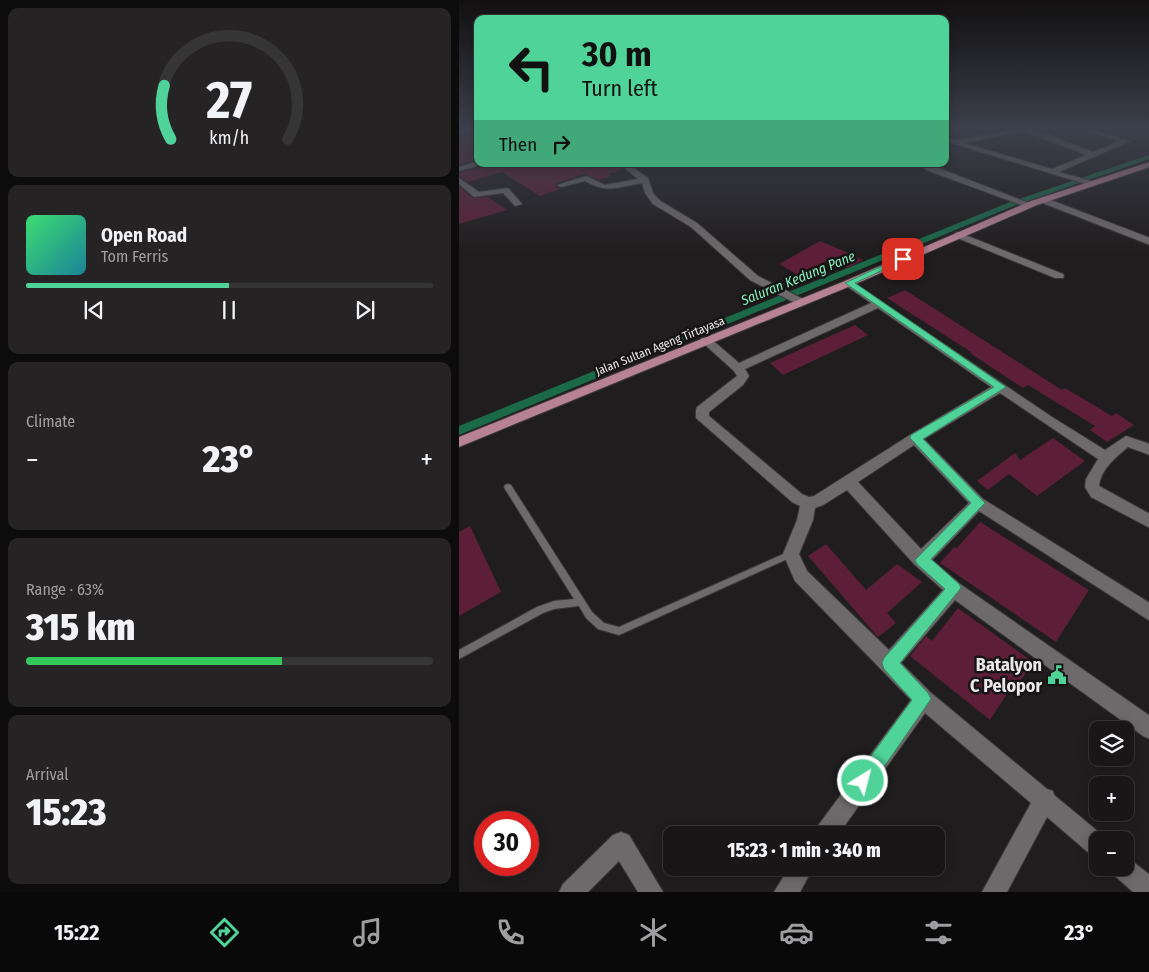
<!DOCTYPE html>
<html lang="en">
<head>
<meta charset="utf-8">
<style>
  body { margin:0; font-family:"Fira Sans Condensed",sans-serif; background:#252323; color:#f1f3f6; height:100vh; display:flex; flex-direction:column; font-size:19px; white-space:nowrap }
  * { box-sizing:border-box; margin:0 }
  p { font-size:16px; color:#9f9fa1 }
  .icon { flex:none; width:28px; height:28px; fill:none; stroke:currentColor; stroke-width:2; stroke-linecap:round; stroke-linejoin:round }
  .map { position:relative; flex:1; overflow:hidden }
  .details { display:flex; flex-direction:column; gap:8px; padding:8px; background:#0d0c0c; width:459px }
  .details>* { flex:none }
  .hud { position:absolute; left:15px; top:15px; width:475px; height:152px; border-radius:10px; box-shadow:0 2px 12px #0003,0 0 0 1px #363535; background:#50d398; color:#111; overflow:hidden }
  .tools { position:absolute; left:630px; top:721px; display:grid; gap:10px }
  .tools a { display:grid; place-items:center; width:45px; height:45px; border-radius:10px; background:#181616; box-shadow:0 2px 12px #0003,0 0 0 1px #363535; font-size:25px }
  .speed { position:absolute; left:15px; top:811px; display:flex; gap:10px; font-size:25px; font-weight:700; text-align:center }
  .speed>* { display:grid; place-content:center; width:65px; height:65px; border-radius:50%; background:#181616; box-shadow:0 2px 12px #0003,0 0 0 1px #363535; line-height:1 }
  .speed .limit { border:8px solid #d22; background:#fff; color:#111 }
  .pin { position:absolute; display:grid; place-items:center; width:42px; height:42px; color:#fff; margin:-21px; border-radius:10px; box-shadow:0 2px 8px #0006 }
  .me { position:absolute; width:55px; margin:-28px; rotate:36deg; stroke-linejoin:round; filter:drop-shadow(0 0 4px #0008) }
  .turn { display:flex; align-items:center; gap:18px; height:105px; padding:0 25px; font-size:22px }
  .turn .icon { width:65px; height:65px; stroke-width:2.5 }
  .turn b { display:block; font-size:35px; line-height:42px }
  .then { display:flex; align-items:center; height:48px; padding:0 25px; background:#0003; gap:10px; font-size:19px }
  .big { font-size:38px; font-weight:800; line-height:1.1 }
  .details .widget { flex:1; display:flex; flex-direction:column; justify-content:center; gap:8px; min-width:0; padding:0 18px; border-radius:10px; background:#252323 }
  .details .dial { align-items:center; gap:0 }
  .dial svg { height:130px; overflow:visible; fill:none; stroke:#363535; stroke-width:7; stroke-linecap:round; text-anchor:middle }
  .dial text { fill:#f1f3f6; stroke:none }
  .song { display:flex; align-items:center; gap:15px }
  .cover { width:60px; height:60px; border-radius:8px; background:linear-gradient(135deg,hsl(140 70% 55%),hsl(190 70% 35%)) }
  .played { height:5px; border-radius:2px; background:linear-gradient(90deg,#50d398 50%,#363535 50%) }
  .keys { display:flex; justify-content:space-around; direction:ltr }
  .heat { display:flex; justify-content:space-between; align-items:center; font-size:28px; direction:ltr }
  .charge { height:8px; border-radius:4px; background:linear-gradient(90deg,#34c759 63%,#363535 0) }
  .trip { position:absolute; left:204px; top:826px; width:282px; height:50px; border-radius:10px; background:#181616; box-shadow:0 2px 12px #0003,0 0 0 1px #363535; font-weight:800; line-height:50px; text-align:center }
  .tab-bar { display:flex; height:80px; justify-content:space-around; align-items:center; background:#0a0909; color:#9f9fa1 }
  .tab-bar .icon { width:35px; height:35px }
  .tab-bar .current { color:#50d398 }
  .tab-bar b { font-size:22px; color:#f1f3f6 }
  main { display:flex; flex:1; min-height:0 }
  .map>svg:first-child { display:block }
</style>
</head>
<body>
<main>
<section class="details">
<div class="widget dial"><svg viewBox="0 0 100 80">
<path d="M14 69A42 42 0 1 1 86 69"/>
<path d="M14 69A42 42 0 0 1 10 36" stroke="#50d398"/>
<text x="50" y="56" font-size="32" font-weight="700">27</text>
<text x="50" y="72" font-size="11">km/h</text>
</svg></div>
<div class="widget">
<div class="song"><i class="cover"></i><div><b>Open Road</b><p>Tom Ferris</p></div></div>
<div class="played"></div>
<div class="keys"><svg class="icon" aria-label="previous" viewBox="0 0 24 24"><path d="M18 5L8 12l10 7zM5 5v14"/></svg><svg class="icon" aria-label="pause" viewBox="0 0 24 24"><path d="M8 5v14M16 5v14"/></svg><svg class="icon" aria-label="next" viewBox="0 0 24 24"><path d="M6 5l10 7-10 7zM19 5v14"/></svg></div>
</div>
<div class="widget"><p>Climate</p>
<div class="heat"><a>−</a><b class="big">23°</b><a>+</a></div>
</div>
<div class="widget"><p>Range · 63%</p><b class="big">315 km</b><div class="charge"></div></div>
<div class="widget"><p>Arrival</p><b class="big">15:23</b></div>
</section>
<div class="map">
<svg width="691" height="892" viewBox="0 0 691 892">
  <rect width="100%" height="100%" fill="#201d1e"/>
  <path fill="#1a6a48" d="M690,155V159L557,205L0,435V426L551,202Z"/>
  <g fill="#5c1f37">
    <path d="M19,132V159L0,165V136Z"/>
    <path d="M23,164H159L164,169L149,174L152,176L140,180L126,174L97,183L96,186L101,189L81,196L43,172L9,182L0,176V173L22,167Z"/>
    <path d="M0,186L14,198L29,197L48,210L0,224Z"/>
    <path d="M361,241L385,251L404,260L389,268L372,259L339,275L320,264Z"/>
    <path d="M446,290L603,390L606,388L653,416L657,413L675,425L648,442L631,430L636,426L569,385L564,388L511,353L512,352L428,298Z"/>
    <path d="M396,325L409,335L324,375L311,363Z"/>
    <path d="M594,438L626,461L578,496L550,474L529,490L518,481L556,453L561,460Z"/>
    <path d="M521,522L630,590L597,642L481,563L495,547L498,548Z"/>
    <path d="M11,526L42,592L0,616V532Z"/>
    <path d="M367,544L407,590L438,564L463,582L428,613L437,623L419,637L349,556Z"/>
    <path d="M499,608L574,662L560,683L557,680L531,720L451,656L467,636L473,641Z"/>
  </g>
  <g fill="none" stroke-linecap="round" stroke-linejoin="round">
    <g stroke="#3b3839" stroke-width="2">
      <path id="service" d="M49,484L52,485L133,612L145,623L160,627L329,552L332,551L335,552L336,554L335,556L160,635L139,629L127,618L120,606L95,609L84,613L0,659V650L78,607L95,601L115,599L46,489L45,487L46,485Z"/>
    </g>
    <g stroke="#3b3839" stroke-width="2">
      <g id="minor">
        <path d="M11,128H19V130L0,134V130Z"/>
        <path d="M561,128H573L634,152L660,141L622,129L621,128H630L671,141L600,172L636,182L637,184L633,186L486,141V137L497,140ZM565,131L627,155L593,169L505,143Z"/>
        <path d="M19,161V164L22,165L0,171V167Z"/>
        <path d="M161,164H169L189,178L194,193L200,200L238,223L299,276L346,300L347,302L346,304H338L291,280L232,227L194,204L186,193L183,183C159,187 148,194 126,181L102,187L98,185L127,176L146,185L179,179Z"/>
        <path d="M461,164H469L575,205L568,207L467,170Z"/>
        <path d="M0,178L20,192L49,188L63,204L56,206L44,193L15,197L0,184Z"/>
        <path d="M584,197L691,238V245L581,202L580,200Z"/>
        <path d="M499,232L604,274L605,276L604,278H596L496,237V233Z"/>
        <path d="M390,280L593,417L646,450L667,436L691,444V455L669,447C656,458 642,469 640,486L691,514V528L632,497L626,487L627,479L639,459L541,393L465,439L524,499L691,603V621L520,511L473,560L501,584L691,716V739L684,736L496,600L442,663L471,692L588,789L594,791L595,795L647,838L648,840H639V857L631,854L588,817L548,892H523L572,803L466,713L379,835H355L358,827L452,700L336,581L324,554L338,520L341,506L333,502L237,418V410L238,407L278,376L275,371L243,342L241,340L243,338H251L280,363L412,303L386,285V281ZM419,308L532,387L451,435L355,496L350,497L343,494L250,416V412L284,385L290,376L286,369ZM455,445L510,503L462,549L399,482ZM388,490L456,565L484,590L430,650L348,571L340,554L354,520L356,508L364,505Z"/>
        <path d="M162,832L170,835L204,892H179L160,861L129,892H100L104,884L154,835Z"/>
        <path d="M666,857L672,860L691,875V892H674L656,876L653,868H666Z"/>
        <path d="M330,868H354L341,892H315Z"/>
      </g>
    </g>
    <g stroke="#3b3839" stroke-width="2">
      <path id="primary" d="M691,162V167L578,205L394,285L0,447V437L386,281L572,201Z"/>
    </g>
    <use href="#service" fill="#6e6a6b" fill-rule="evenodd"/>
    <use href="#minor" fill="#6e6a6b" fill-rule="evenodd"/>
    <use href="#primary" fill="#b78293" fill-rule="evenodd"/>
  </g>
  <linearGradient id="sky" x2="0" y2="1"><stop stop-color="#121010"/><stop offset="0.51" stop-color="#3c404c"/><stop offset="1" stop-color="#3c404c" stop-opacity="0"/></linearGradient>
  <rect width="691" height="252" fill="url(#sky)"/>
  <path fill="#50d398" stroke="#348963" d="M442,257L448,259L396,283L547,387L464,439L526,503L472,559L500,584L502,588L441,663L469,693L472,699L411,787L404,790L398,787L396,781L398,775L453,700L425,669L423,663L425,658L486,589L458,564L456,560L512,503L451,438L452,435L535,387L386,283Z"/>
  <defs>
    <g id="civic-bare" transform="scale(1.5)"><path d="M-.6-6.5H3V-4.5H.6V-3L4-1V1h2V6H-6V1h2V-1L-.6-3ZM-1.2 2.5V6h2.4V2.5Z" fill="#50d398" stroke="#171415" stroke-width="2.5" paint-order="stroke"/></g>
  </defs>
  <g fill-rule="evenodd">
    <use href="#civic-bare" x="598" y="675"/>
  </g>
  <g text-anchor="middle" stroke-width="5" stroke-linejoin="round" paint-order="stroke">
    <g font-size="12" fill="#eae8e8" stroke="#171415">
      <text transform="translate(201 346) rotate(-22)" y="4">Jalan Sultan Ageng Tirtayasa</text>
    </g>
    <g font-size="14" font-style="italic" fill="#86eeba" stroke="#171415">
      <text transform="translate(339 278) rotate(-22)" y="5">Saluran Kedung Pane</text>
    </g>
    <g font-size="18" font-weight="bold" fill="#eae8e8" stroke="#171415" text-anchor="end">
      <text x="583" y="671">Batalyon<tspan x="583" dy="21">C Pelopor</tspan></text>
    </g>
  </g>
</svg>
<div class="tools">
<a><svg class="icon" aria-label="layers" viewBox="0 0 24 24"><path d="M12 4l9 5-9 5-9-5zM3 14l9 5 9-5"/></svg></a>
<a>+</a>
<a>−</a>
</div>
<div class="speed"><div class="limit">30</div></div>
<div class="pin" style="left:444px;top:259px;background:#d93025"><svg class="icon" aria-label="arrive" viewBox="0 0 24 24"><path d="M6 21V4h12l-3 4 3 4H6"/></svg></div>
<svg class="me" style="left:404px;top:781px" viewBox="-20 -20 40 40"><circle r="17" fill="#50d398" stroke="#fff" stroke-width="3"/><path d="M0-11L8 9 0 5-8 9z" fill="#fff"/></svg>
<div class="trip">15:23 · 1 min · 340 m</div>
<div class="hud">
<div class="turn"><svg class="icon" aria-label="left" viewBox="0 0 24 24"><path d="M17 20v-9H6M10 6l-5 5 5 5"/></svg><div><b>30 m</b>Turn left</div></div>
<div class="then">Then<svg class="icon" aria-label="right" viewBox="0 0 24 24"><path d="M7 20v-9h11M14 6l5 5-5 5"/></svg></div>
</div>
</div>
</main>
<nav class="tab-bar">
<b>15:22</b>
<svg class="icon current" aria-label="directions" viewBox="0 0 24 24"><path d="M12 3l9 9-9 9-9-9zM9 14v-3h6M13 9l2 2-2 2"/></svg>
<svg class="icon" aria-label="music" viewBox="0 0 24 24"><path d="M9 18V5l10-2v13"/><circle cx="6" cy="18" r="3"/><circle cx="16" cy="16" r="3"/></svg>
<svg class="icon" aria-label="phone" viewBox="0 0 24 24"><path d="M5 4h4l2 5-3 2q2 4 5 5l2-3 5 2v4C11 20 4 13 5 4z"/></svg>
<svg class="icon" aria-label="climate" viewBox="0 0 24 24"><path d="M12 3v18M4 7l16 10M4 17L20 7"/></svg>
<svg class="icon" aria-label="car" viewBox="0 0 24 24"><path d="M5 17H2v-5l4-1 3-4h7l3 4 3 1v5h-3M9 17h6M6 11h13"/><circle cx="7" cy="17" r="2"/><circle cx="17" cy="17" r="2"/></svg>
<svg class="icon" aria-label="filters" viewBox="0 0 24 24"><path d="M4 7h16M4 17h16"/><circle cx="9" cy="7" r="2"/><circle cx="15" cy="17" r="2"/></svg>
<b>23°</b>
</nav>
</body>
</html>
